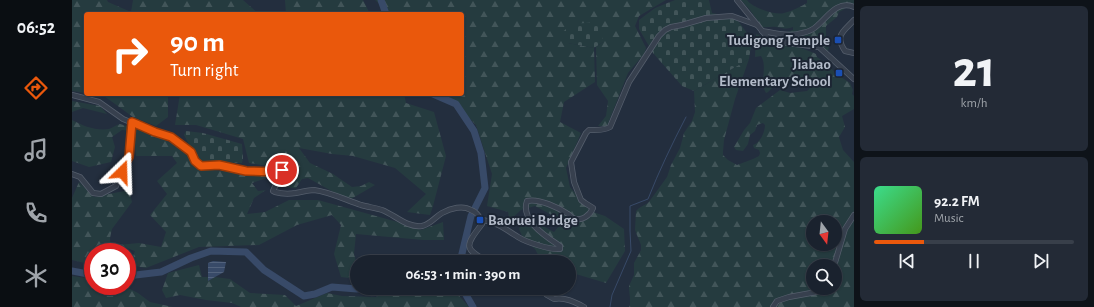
<!DOCTYPE html>
<html lang="en">
<head>
<meta charset="utf-8">
<style>
  body { margin:0; font-family:"Alegreya Sans",sans-serif; background:#232a36; color:#f1f3f6; height:100vh; display:flex; flex-direction:column; font-size:15px; white-space:nowrap }
  * { box-sizing:border-box; margin:0 }
  p { font-size:13px; color:#9fa4aa }
  .icon { flex:none; width:22px; height:22px; fill:none; stroke:currentColor; stroke-width:2; stroke-linecap:round; stroke-linejoin:round }
  .map { position:relative; flex:1; overflow:hidden }
  .panel { display:flex; flex-direction:column; gap:6px; padding:6px; background:#0e1319; width:240px }
  .panel>* { flex:none }
  .guide { position:absolute; left:12px; top:12px; width:380px; height:84px; border-radius:4px; box-shadow:0 1px 3px #0004,0 0 0 1px #383f4a; background:#ea580c; color:#fff; overflow:hidden }
  .needle { width:26px; rotate:165deg }
  .tools { position:absolute; left:734px; top:215px; display:grid; gap:8px }
  .tools a { display:grid; place-items:center; width:36px; height:36px; border-radius:50%; background:#1a222e; box-shadow:0 1px 3px #0004,0 0 0 1px #383f4a; font-size:20px }
  .speed { position:absolute; left:12px; top:243px; display:flex; gap:8px; font-size:20px; font-weight:700; text-align:center }
  .speed>* { display:grid; place-content:center; width:52px; height:52px; border-radius:50%; background:#1a222e; box-shadow:0 1px 3px #0004,0 0 0 1px #383f4a; line-height:1 }
  .speed .limit { border:6px solid #d22; background:#fff; color:#111 }
  .pin { position:absolute; display:grid; place-items:center; width:34px; height:34px; color:#fff; margin:-17px; border:2px solid #fff; border-radius:50%; box-shadow:0 1px 4px #0007 }
  .me { position:absolute; width:44px; margin:-22px; rotate:22deg; stroke-linejoin:round; filter:drop-shadow(0 0 3px #0008) }
  .turn { display:flex; align-items:center; gap:14px; height:84px; padding:0 20px; font-size:18px }
  .turn .icon { width:52px; height:52px; stroke-width:2.5 }
  .turn b { display:block; font-size:28px; line-height:34px }
  .panel .card { flex:1; display:flex; flex-direction:column; justify-content:center; gap:6px; min-width:0; padding:0 14px; border-radius:6px; background:#232a36 }
  .panel .dial { align-items:center; gap:0 }
  .dial b { font-size:52px; line-height:1 }
  .song { display:flex; align-items:center; gap:12px }
  .cover { width:48px; height:48px; border-radius:6px; background:linear-gradient(135deg,hsl(150 70% 55%),hsl(100 70% 35%)) }
  .played { height:4px; border-radius:2px; background:linear-gradient(90deg,#ea580c 25%,#383f4a 25%) }
  .keys { display:flex; justify-content:space-around; direction:ltr }
  .trip { position:absolute; left:278px; top:255px; width:226px; height:40px; border-radius:20px; background:#1a222e; box-shadow:0 1px 3px #0004,0 0 0 1px #383f4a; font-weight:700; line-height:40px; text-align:center }
  main { display:flex; flex:1; min-height:0 }
  .dock { display:flex; flex-direction:column; width:72px; justify-content:space-around; align-items:center; background:#0a0e12; color:#9fa4aa }
  .dock .icon { width:28px; height:28px }
  .dock .current { color:#ea580c }
  .dock b { font-size:18px; color:#f1f3f6 }
  .map>svg:first-child { display:block }
</style>
</head>
<body>
<main>
<nav class="dock">
<b>06:52</b>
<svg class="icon current" aria-label="directions" viewBox="0 0 24 24"><path d="M12 3l9 9-9 9-9-9zM9 14v-3h6M13 9l2 2-2 2"/></svg>
<svg class="icon" aria-label="music" viewBox="0 0 24 24"><path d="M9 18V5l10-2v13"/><circle cx="6" cy="18" r="3"/><circle cx="16" cy="16" r="3"/></svg>
<svg class="icon" aria-label="phone" viewBox="0 0 24 24"><path d="M5 4h4l2 5-3 2q2 4 5 5l2-3 5 2v4C11 20 4 13 5 4z"/></svg>
<svg class="icon" aria-label="climate" viewBox="0 0 24 24"><path d="M12 3v18M4 7l16 10M4 17L20 7"/></svg>
</nav>
<div class="map">
<svg width="782" height="307" viewBox="0 0 782 307">
  <defs>
    <pattern id="forest-firs" width="22" height="20" patternUnits="userSpaceOnUse"><rect width="22" height="20" fill="#253b3f"/><path d="M5 1l3.5 6h-7zM16 11l3.5 6h-7z" fill="#425559"/></pattern>
    <pattern id="cemetery-stones" width="16" height="16" patternUnits="userSpaceOnUse"><rect width="16" height="16" fill="#253b3f"/><path d="M2 7V4a2 2 0 0 1 4 0v3zM10 15v-3a2 2 0 0 1 4 0v3z" fill="#425559"/></pattern>
    <pattern id="water-rules" width="6" height="5" patternUnits="userSpaceOnUse"><rect width="6" height="5" fill="#384a68"/><path d="M0 2.5h6" fill="none" stroke="#52627c"/></pattern>
  </defs>
  <rect width="100%" height="100%" fill="#232e3e"/>
  <g fill="url(#forest-firs)" fill-rule="evenodd">
    <path d="M0,0H35L36,2L59,12L61,0H171L187,14H14V93L0,91Z"/>
    <path d="M213,0H291L298,14H214Z"/>
    <path d="M303,0H594L567,16L563,26L574,48L572,54L556,73L535,126H526L534,116L536,101L525,85L524,47L531,42L496,43L522,48L523,82L492,102L488,122L509,133L494,168L498,187L518,211L533,216L552,229L553,251L534,283L497,272V262H470L463,249L451,238L447,229L451,220L467,224L482,232L488,225L478,214L463,206L449,210L438,220L436,212L415,206L420,174L404,125L385,106L362,94H390V14H318Z"/>
    <path d="M669,0H675C679,7 704,16 712,13C720,11 728,7 735,3V0H782V4H777L771,10L767,12L765,17L754,26V36L757,46L755,54H753C748,51 744,46 740,44C732,39 726,39 717,39C713,39 709,37 705,35L721,30V27C712,30 712,28 704,27C699,26 695,28 690,27L678,10Z"/>
    <path d="M684,34C703,42 723,45 742,53L744,54L745,57L752,62L766,75L778,83L781,90L780,94L782,96V109L770,116L773,127L767,137L771,150L782,162V307H557L558,305V298L557,289V286L562,275V263L569,250V245L563,230L564,211L567,208L576,203L582,195L595,177L599,165L608,148L612,133L620,121L623,112L622,91L677,59L663,99L652,140L651,152V155L656,160L665,165L681,159L687,156L688,153L687,150L682,148L681,145C688,143 693,132 693,125L691,123L685,125L683,131L678,135L676,144L671,151L664,150L662,147L672,130L678,123L684,108L708,90L718,93L735,91L740,86V80L738,78C727,78 713,79 704,85C699,87 699,91 694,93C687,82 696,67 689,56L683,57ZM741,222H763V244H741ZM741,266H763V288H741Z"/>
    <path d="M18,94H88L96,97V117L84,126L61,117L32,96Z"/>
    <path d="M108,94H332L334,103L362,112L374,156L361,206L358,215L335,212L354,194L323,168L281,156L260,154L227,148L238,163L261,174L280,187L289,186L297,182L303,185L279,199L265,194L236,178L230,179L224,188L211,187L216,169L177,163L171,139L124,125H103Z"/>
    <path d="M0,101L28,106L35,114L11,108L0,112Z"/>
    <path d="M0,120C11,126 24,131 37,129C40,128 44,125 48,124C72,131 97,138 116,155C119,159 122,164 125,168L190,176H201L180,183L186,191L194,190L182,198L175,214L193,212L217,200H246L322,221L349,230L371,222L372,240H351L284,234L282,254L285,265V279L269,277L262,254L269,225L260,215L225,225L187,245L127,247L74,268L58,265L63,251L46,245L67,243L89,247L94,232L78,215L95,194L85,181L105,163L100,156H64L62,131L50,130L40,137L43,147L39,162L17,167L0,161Z"/>
    <path d="M7,182L22,197L57,190L60,202L40,229L38,238L39,252H21V265L0,260V198Z"/>
    <path d="M127,265L130,277H136V281L143,277L158,279L178,293L213,295L224,306L255,293L270,296L304,297L321,288H374L382,290L397,307H169L160,303L134,300L108,295L94,298L90,290L96,273Z"/>
    <path d="M0,276L21,279V286H52L66,293L78,302L101,307H0Z"/>
  </g>
  <g fill="url(#cemetery-stones)">
    <path d="M603,0H637L640,13L664,18L680,40L677,59L622,91L610,86L581,53L567,29V20L583,8Z"/>
    <path d="M527,22L531,42L522,48L496,43L487,35L500,24Z"/>
    <path d="M114,131L131,133L170,144L171,158L170,163L131,162L125,160L112,135Z"/>
  </g>
  <path fill="url(#water-rules)" d="M141,261L154,262L152,272L136,281V263Z"/>
  <g fill="none" stroke-linecap="round" stroke-linejoin="round">
    <path stroke="#384a68" stroke-width="1" d="M538,307L540,295L559,251L558,231V206L576,199C587,171 600,144 614,117"/>
    <g stroke="#384a68" stroke-width="7">
      <path d="M309,0L314,14"/>
      <path d="M361,94L384,104L402,131L409,153L413,188L399,216L388,262"/>
      <path d="M0,271L21,275"/>
      <path d="M55,276L89,272L119,258L139,251L174,252L192,270L232,296L243,294L260,287L285,289L296,288"/>
      <path d="M390,288L401,307"/>
    </g>
    <g stroke="#555e6c" stroke-width="6">
      <g id="minor">
        <path d="M665,0L695,37L715,43L747,47L782,79"/>
        <path d="M782,20C772,31 762,35 773,51L782,53"/>
        <path d="M690,31C702,33 717,37 730,33C736,32 742,29 746,25C756,16 766,0 782,7"/>
        <path d="M0,95L27,102L51,119L83,132L99,137L119,152L123,161L129,166L147,165L174,171L205,172L210,171L211,172L206,180L201,191L203,192C210,194 217,194 224,193C230,192 236,190 242,190C258,192 274,200 289,205C296,207 304,208 310,210C323,215 335,228 350,226C359,224 363,217 370,213C379,208 391,205 399,210C405,212 409,218 410,224C393,246 391,249 417,262"/>
        <path d="M0,174L8,177L21,193L29,194L44,186L53,164L57,157L60,122"/>
        <path d="M409,220C423,221 435,230 446,237C454,242 478,250 488,249V246C475,237 448,221 455,201C467,198 487,208 496,214C498,215 499,217 501,218C510,222 518,215 521,208L513,203L509,200L502,182L499,162L514,133L517,130C525,130 531,131 538,127L557,82L587,36L593,30L599,27L610,25L634,18L660,16L685,25"/>
        <path d="M762,266L773,229L782,215"/>
        <path d="M467,288L475,295L482,299C493,297 503,302 512,307"/>
        <path d="M701,307L705,301L717,297L750,291L752,288"/>
      </g>
    </g>
    <use href="#minor" stroke="#37404e" stroke-width="4.5"/>
  </g>
  <g fill="none" stroke-linecap="round" stroke-linejoin="round">
    <g stroke="#983908" stroke-width="10">
      <path id="route" d="M50,172L53,164L57,157L60,122L83,132L99,137L119,152L123,161L129,166L147,165L174,171L204,172L210,170"/>
    </g>
    <use href="#route" stroke="#ea580c" stroke-width="7"/>
  </g>
  <g fill="#1a4fb4" stroke="#1c2533" stroke-width="1.5">
    <rect x="762" y="36" width="8" height="8" rx="2"/>
    <rect x="763" y="69" width="8" height="8" rx="2"/>
    <rect x="404" y="216" width="8" height="8" rx="2"/>
  </g>
  <g text-anchor="middle" stroke-width="4" stroke-linejoin="round" paint-order="stroke">
    <g font-size="15" font-weight="bold" fill="#b3bbc9" stroke="#1c2533" text-anchor="end">
      <text x="758" y="45">Tudigong Temple</text>
      <text x="759" y="69">Jiabao<tspan x="759" dy="17">Elementary School</tspan></text>
      <text x="416" y="225" text-anchor="start">Baoruei Bridge</text>
    </g>
  </g>
</svg>
<div class="tools">
<a><svg class="needle" viewBox="-14 -14 28 28"><path d="M0-13l5 13h-10z" fill="#e53935"/><path d="M0 13l5-13h-10z" fill="#9fa4aa"/></svg></a>
<a><svg class="icon" aria-label="search" viewBox="0 0 24 24"><circle cx="10" cy="10" r="6"/><path d="M15 15l6 6"/></svg></a>
</div>
<div class="speed"><div class="limit">30</div></div>
<div class="pin" style="left:210px;top:170px;background:#d93025"><svg class="icon" aria-label="arrive" viewBox="0 0 24 24"><path d="M6 21V4h12l-3 4 3 4H6"/></svg></div>
<svg class="me" style="left:50px;top:172px" viewBox="-20 -20 40 40"><path d="M0-17L14 15 0 8-14 15z" fill="#ea580c" stroke="#fff" stroke-width="4"/></svg>
<div class="trip">06:53 · 1 min · 390 m</div>
<div class="guide">
<div class="turn"><svg class="icon" aria-label="right" viewBox="0 0 24 24"><path d="M7 20v-9h11M14 6l5 5-5 5"/></svg><div><b>90 m</b>Turn right</div></div>
</div>
</div>
<section class="panel">
<div class="card dial"><b>21</b><p>km/h</p></div>
<div class="card">
<div class="song"><i class="cover"></i><div><b>92.2 FM</b><p>Music</p></div></div>
<div class="played"></div>
<div class="keys"><svg class="icon" aria-label="previous" viewBox="0 0 24 24"><path d="M18 5L8 12l10 7zM5 5v14"/></svg><svg class="icon" aria-label="pause" viewBox="0 0 24 24"><path d="M8 5v14M16 5v14"/></svg><svg class="icon" aria-label="next" viewBox="0 0 24 24"><path d="M6 5l10 7-10 7zM19 5v14"/></svg></div>
</div>
</section>
</main>
</body>
</html>
